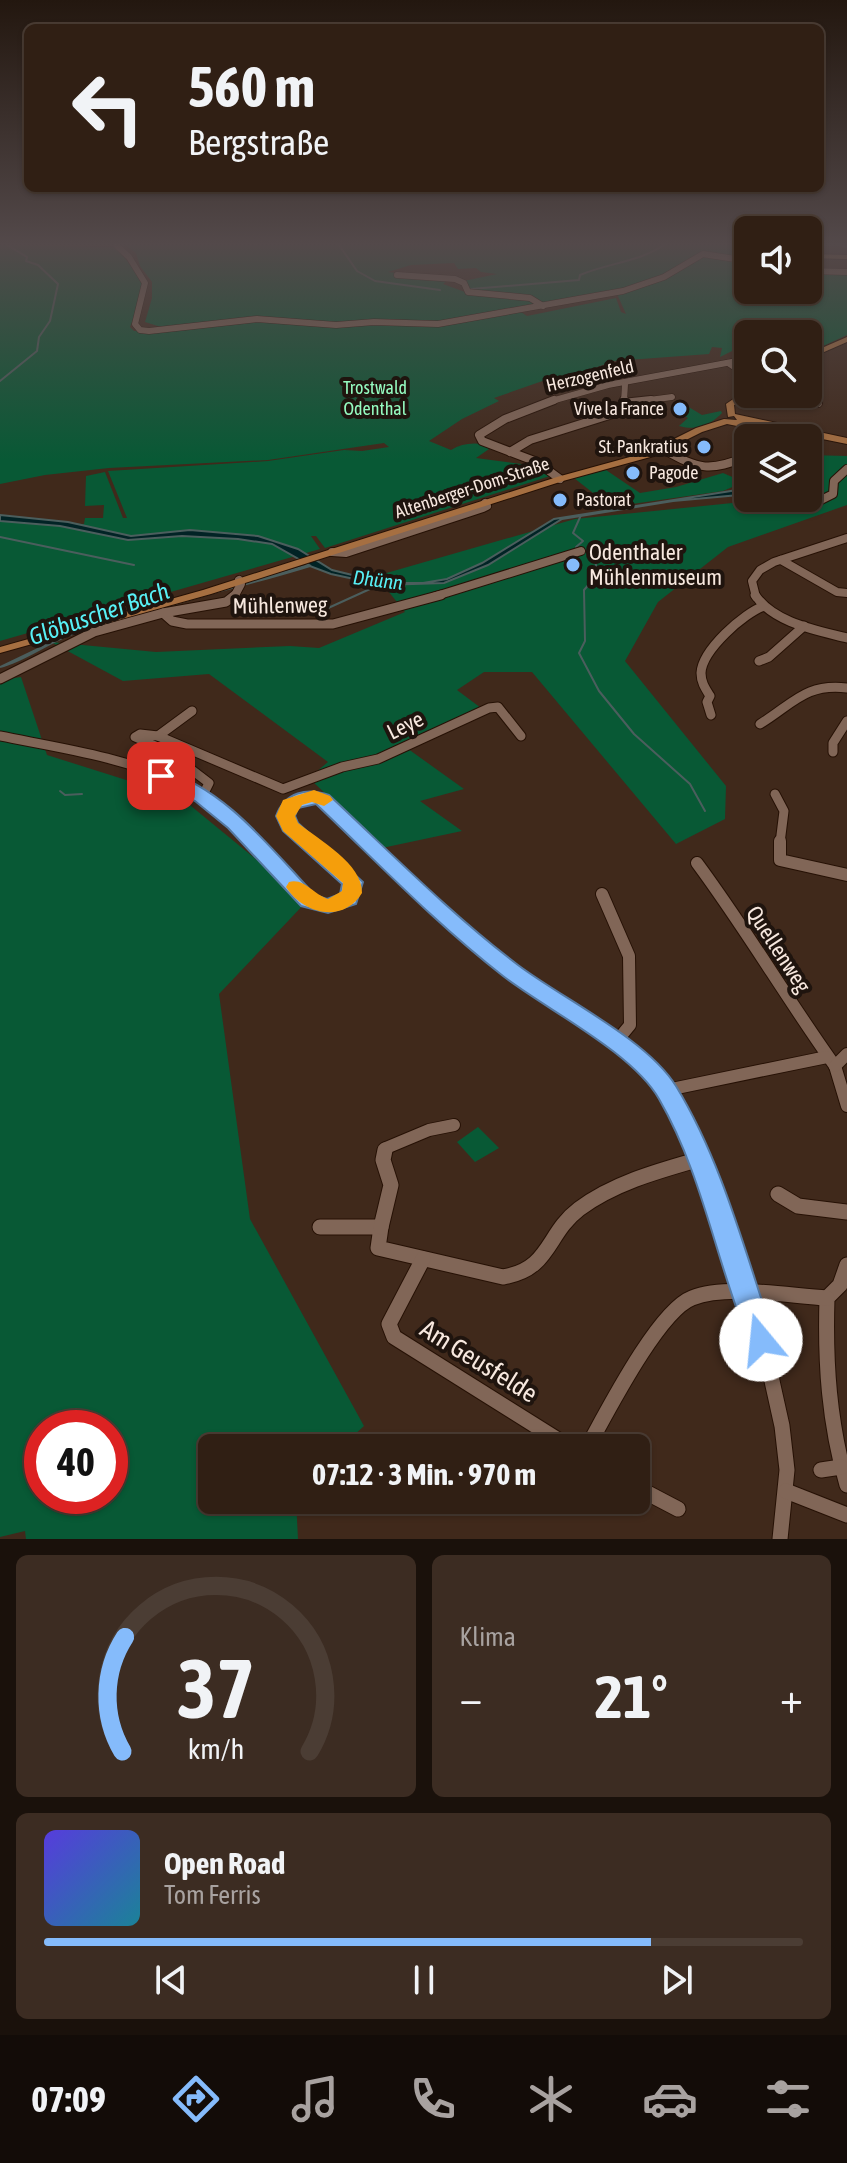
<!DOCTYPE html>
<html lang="de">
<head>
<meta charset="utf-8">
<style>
  body { margin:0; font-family:"Asap Condensed",sans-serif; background:#3c2c22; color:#f1f3f6; height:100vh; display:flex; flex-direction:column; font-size:30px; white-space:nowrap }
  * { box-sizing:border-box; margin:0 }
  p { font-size:26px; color:#a8a2a0 }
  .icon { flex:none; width:44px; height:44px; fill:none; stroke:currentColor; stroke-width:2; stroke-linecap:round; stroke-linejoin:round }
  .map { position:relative; height:1539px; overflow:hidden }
  .details { display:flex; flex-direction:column; gap:16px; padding:16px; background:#1a110b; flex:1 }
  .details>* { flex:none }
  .guide { position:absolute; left:24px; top:24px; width:800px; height:168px; border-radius:12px; box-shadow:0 2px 6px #0004,0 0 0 2px #4b3d34; background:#301f14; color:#f1f3f6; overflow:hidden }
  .fabs { position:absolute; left:734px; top:216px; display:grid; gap:16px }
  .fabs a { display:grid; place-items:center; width:88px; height:88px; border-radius:12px; background:#301f14; box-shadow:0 2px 6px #0004,0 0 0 2px #4b3d34; font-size:40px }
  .speed { position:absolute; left:24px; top:1410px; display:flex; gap:16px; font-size:40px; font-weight:700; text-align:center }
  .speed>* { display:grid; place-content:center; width:104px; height:104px; border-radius:50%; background:#301f14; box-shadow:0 2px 6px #0004,0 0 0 2px #4b3d34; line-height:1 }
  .speed .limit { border:12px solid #d22; background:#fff; color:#111 }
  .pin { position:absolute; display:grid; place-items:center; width:68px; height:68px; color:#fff; margin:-34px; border-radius:16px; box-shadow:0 4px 12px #0006 }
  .me { position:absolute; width:88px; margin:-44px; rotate:343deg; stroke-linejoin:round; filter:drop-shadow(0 0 6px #0008) }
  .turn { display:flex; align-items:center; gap:28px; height:168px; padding:0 32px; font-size:36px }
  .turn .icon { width:104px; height:104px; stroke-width:2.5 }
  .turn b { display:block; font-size:56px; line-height:68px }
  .big { font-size:60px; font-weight:700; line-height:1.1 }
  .details .widget { flex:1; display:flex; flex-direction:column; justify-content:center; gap:12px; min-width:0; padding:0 28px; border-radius:12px; background:#3c2c22 }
  .details .dial { align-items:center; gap:0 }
  .dial svg { height:208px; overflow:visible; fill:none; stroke:#4b3d34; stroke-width:7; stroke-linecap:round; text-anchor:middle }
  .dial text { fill:#f1f3f6; stroke:none }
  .song { display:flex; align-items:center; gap:24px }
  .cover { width:96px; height:96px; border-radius:12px; background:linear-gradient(135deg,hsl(250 70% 55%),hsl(190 70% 35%)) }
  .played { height:8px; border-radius:4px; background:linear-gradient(90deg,#85bbfb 80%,#4b3d34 80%) }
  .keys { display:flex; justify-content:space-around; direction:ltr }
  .heat { display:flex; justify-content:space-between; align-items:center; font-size:44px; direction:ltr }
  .details .tiles { flex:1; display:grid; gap:16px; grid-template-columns:1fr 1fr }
  .widget:last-child { grid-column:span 2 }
  .trip { position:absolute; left:198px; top:1434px; width:452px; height:80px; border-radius:12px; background:#301f14; box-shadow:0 2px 6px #0004,0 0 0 2px #4b3d34; font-weight:700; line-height:80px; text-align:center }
  .dock { display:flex; height:128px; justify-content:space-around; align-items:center; background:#130c08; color:#a8a2a0 }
  .dock .icon { width:56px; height:56px }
  .dock .current { color:#85bbfb }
  .dock b { font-size:36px; color:#f1f3f6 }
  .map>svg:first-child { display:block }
</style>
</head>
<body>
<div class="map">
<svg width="847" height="1539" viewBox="0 0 847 1539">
  <rect width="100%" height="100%" fill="#40291b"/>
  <g fill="#085935" fill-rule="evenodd">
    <path d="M0,245L116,247L143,281L139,305L130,327L134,331L257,320L437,326L521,312L527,316L616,298L621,312L626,314L617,294L663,280L702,256L748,262V290H808V272L847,273V335L808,353V334H748V343L720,357L722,348L712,347L709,354L614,361L564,379L554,377L494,398L499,401L462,419L429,441L451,450C464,442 479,442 492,447L476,458L537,466L550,476L325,548L316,536H311L320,549L0,641V521L84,524L85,518H103L104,505L85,506L86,476L105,472L123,518H127L108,471L268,461L344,450L362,451L389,447L384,443L268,460L109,468L45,475L0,484Z"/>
    <path d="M125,245H731L748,249V259L708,251L697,254L662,276L624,289L442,321L379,319L334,322L275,318L161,327L145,322L152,298V282L140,266L136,253ZM454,263L458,269L476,268L481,272L497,274L464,281L465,292L443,284L449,279L388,272L411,265Z"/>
    <path d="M682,403L702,415L721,411L722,413C713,422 701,432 679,426L688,418L670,408Z"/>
    <path d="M808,455L847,456V505L728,547L658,602L625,661L726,786L725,819L676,844L532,672H484L457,690L481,708L404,746L464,789L420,801L462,831L382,848L309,778L328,762L209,674L123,681L51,642L156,652L290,646L319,648L405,612L376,576L575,519L752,501L755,498H808Z"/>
    <path d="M606,470L640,493L676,487L723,473L744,482L723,491L611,507L574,478Z"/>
    <path d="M21,677L47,755L180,797L307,901L219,994L250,1219L364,1426L340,1448H212V1500H296L298,1539H26L25,1531L0,1537V680ZM42,1428H110V1496H42Z"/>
    <path d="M478,1127L499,1148L475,1162L457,1142Z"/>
  </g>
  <path fill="#012325" stroke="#4b5e5d" stroke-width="2" d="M748,480V490L739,495L673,501L562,519L488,565L444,583L382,585L331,574L310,566C230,591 146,607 67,636C44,645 24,661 0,667L65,636L309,565L272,544L238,539L182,536L128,540L60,526L0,521V515L68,522L131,536L190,530L258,536L298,549L332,570L385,583H423L447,579L482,563L554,519L737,490Z"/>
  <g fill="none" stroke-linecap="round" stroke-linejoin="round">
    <g stroke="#4b5e5d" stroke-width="2">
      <path d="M339,245L357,271L375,281L440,290"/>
      <path d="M838,245L847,247"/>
      <path d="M471,289L579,280L580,275C608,263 639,262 664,245"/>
      <path d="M0,381L37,351L39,337L50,321L58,284L38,265L26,261L27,257L7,245"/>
      <path d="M0,537L134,565"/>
      <path d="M576,547L583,541L573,533L581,515"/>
      <path d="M595,561L598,574L584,590L585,641L579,653L599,691L634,734L690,784L705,811"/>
      <path d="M271,612L315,614L381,584"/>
      <path d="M60,791L65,795L82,794"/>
    </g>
    <g stroke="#261105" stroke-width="7">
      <g id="minor-far4">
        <path d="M116,245L129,257L145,283L135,324L140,330L149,331L257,319L336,325L374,322L438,324L623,291L664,277L703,254L748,261"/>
        <path d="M808,271L847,272"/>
        <path d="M397,275L455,279L464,283L468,292L530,298L543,306"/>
        <path d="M728,363L748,376"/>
        <path d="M783,394L813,402"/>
        <path d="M548,402L608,385L748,359"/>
        <path d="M624,402L625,384"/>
        <path d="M634,402L672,397"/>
      </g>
    </g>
    <g stroke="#261105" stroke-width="10">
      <g id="minor-far3">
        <path d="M554,400L505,419L479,435L482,441L537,462L560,479"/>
        <path d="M805,400L818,403"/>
        <path d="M623,403L651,400"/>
        <path d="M663,449C699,470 710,472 748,456"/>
        <path d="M510,452L530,440L619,412L623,409L624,400"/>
        <path d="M817,502L833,494L834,481L847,469"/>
        <path d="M332,552L346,553L483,508L487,506L485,503"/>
        <path d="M781,560L837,592L847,593"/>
        <path d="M234,597L241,584L239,580"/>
        <path d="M433,597L581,551"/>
        <path d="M756,597L752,581L760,570L774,562L847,538"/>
      </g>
    </g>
    <g stroke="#261105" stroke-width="11">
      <g id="minor-far2">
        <path d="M755,595C774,623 816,630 847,638"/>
        <path d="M163,613L172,621L187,624H333L441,595"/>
        <path d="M759,661L769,657L804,626"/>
        <path d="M0,679L94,632L163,613L226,602L235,595"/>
        <path d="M711,715L707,702L710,696C705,688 701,682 701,673C702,650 744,613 764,606"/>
        <path d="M760,724C793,704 805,683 847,688"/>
        <path d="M0,736C60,748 125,757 180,784C207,798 232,822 253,843"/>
        <path d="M158,736L192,711"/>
        <path d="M833,752V743L847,721"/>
        <path d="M775,794L784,811L780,843"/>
        <path d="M202,797L209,783L167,751L135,737L140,734L158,736L283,789L342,767L378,759L489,708L498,707L521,736"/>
        <path d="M310,843L290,826L286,816L294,801C325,787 349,824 369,843"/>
      </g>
    </g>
    <g stroke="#261105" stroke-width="14">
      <g id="minor-far1">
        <path d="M251,841L308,901L328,906L349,899L353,882L307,841"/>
        <path d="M367,841L423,895L511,971L616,1042L667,1090L697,1152"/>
        <path d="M780,841V860L847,875"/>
        <path d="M697,863C746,929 787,999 835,1066"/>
        <path d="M602,894L629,956L630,1025L616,1042"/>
        <path d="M835,1066L847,1106"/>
        <path d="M835,1066L847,1054"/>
        <path d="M667,1090L827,1057"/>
        <path d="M385,1152L386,1148L429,1130L454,1125"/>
      </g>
    </g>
    <g stroke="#261105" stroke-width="17">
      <g id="minor">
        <path d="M696,1150L768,1363L782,1426L787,1470L780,1539"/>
        <path d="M778,1194L798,1206L847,1212"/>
        <path d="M320,1227H381L378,1248L503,1277C551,1269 546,1234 579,1209C614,1183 658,1171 700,1159"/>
        <path d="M381,1227L391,1185L383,1160L385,1150"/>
        <path d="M423,1259L389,1324L394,1337L571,1448"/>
        <path d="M847,1265L840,1285L827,1298C825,1363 829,1423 847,1485"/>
        <path d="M587,1448C606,1414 658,1311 692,1298C727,1284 789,1296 827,1298"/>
        <path d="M821,1470L841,1467"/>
        <path d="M636,1487L678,1509"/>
        <path d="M786,1491L847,1515"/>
      </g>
    </g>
    <g stroke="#261105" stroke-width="2">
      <g id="major">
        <path d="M735,245L748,246V250L736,246Z"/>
        <path d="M808,254L847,255V259L808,258Z"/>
        <path d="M847,337V342L808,359V354Z"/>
        <path d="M745,391H748V394H751L734,405L735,414L847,438V444L744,423L737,426L727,424L702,432L654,456L563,481L211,594L0,653V647L203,590L557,477L648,452L696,428L724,419L737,420L734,416L728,417L726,404Z"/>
      </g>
    </g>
    <use href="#minor-far4" stroke="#816657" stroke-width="6"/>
    <use href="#minor-far3" stroke="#816657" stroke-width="8"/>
    <use href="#minor-far2" stroke="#816657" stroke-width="9"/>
    <use href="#minor-far1" stroke="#816657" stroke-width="12"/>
    <use href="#minor" stroke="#816657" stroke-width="15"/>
    <use href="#major" fill="#a66f41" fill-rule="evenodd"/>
  </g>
  <linearGradient id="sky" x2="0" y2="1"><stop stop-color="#23170f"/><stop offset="0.53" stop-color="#53494a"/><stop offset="1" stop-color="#53494a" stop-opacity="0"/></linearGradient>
  <rect width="847" height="460" fill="url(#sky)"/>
  <path fill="#85bbfb" stroke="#567aa3" stroke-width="2" d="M161,770C225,787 272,850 315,895L327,899L340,894L342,884L283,831L276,816C285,792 307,787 329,795C391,853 451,914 518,965C563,999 647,1039 676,1086C723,1163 746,1256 775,1340L771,1349L761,1353L752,1349C717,1268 704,1177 659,1099C632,1052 547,1010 503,976C436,924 377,862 316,804L298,808L295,816L298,823L363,882L356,904L328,913L301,906L228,828L195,801L155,780L152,776L155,772Z"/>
  <path fill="#f59e0b" d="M314,790L330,796L333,800L324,806L312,802L302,805L295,816L298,823C319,840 363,864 362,893C343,924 303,914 286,887L289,882C305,878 312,894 328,899L342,891L343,883L283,831L276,816L283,800Z"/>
  <g fill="#85bbfb" stroke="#1f140e" stroke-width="3">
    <circle cx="680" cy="409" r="8"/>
    <circle cx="704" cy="447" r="8"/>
    <circle cx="633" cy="473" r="8"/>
    <circle cx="560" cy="500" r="8"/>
    <circle cx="573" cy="565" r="8"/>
  </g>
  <g text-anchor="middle" stroke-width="8" stroke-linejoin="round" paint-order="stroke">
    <g font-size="18" fill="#f7e8df" stroke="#1f140e">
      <text transform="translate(590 376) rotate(-13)" y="6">Herzogenfeld</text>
      <text transform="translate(472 488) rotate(-18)" y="6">Altenberger-Dom-Straße</text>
    </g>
    <g font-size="18" fill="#95fbc0" stroke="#1f140e">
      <text x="375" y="394">Trostwald<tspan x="375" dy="21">Odenthal</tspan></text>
    </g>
    <g font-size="18" fill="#f7e8df" stroke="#1f140e" text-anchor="end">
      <text x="664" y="415">Vive la France</text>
      <text x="688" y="453">St. Pankratius</text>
      <text x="649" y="479" text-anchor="start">Pagode</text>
      <text x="576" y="506" text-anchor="start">Pastorat</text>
    </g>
    <g font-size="20" font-style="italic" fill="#57f0f6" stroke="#1f140e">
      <text transform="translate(378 580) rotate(7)" y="7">Dhünn</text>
    </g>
    <g font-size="22" fill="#f7e8df" stroke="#1f140e" text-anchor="start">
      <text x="589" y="560">Odenthaler<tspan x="589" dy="25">Mühlenmuseum</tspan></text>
    </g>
    <g font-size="22" fill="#f7e8df" stroke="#1f140e">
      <text transform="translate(280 605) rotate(-1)" y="8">Mühlenweg</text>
      <text transform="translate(405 725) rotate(-26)" y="8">Leye</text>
      <text transform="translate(779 949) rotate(57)" y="8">Quellenweg</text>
    </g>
    <g font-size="24" font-style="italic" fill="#57f0f6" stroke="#1f140e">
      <text transform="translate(99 614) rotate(-19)" y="8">Glöbuscher Bach</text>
    </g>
    <g font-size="26" fill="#f7e8df" stroke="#1f140e">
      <text transform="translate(479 1361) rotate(32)" y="9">Am Geusfelde</text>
    </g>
  </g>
</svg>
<div class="fabs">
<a><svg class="icon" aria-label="sound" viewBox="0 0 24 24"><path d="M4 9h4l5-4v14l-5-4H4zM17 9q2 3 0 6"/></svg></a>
<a><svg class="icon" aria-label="search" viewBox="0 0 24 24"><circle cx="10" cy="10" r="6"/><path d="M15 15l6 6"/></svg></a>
<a><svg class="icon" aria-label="layers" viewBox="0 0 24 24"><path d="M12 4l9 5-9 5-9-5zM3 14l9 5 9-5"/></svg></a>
</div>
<div class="speed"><div class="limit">40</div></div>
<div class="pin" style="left:161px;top:776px;background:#d93025"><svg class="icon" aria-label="arrive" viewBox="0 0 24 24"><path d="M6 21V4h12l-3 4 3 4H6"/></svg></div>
<svg class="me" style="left:761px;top:1340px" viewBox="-20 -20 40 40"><circle r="19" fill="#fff"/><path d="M0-13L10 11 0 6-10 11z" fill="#85bbfb"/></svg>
<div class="trip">07:12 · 3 Min. · 970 m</div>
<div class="guide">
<div class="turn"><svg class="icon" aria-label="left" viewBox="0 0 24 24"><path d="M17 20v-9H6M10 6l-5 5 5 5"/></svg><div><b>560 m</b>Bergstraße</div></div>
</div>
</div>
<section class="details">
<div class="tiles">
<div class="widget dial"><svg viewBox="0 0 100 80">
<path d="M14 69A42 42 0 1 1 86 69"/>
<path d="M14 69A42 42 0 0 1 15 25" stroke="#85bbfb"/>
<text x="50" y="56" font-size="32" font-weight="700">37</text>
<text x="50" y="72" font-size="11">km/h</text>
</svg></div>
<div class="widget"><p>Klima</p>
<div class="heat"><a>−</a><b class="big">21°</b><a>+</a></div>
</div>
<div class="widget">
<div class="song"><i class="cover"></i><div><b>Open Road</b><p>Tom Ferris</p></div></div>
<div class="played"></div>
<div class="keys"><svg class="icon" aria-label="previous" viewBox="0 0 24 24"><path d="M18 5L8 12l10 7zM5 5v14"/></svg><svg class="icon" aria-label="pause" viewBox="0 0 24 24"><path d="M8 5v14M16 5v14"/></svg><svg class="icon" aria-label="next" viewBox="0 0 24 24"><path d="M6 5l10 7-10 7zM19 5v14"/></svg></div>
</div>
</div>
</section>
<nav class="dock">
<b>07:09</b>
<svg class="icon current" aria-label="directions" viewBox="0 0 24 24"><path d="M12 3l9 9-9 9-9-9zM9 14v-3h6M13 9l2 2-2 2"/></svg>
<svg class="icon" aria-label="music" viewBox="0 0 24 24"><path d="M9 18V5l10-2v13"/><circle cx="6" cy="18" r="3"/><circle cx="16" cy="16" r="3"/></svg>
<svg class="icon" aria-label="phone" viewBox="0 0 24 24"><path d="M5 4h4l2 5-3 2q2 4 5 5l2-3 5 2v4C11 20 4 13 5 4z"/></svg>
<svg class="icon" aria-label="climate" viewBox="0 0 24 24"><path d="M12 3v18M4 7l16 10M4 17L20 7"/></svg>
<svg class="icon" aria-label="car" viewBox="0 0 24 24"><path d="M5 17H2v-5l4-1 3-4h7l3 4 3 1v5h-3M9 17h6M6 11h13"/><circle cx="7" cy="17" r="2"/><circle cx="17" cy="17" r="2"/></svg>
<svg class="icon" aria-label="filters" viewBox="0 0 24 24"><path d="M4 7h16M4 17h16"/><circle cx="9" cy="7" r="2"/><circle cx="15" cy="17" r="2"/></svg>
</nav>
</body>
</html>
